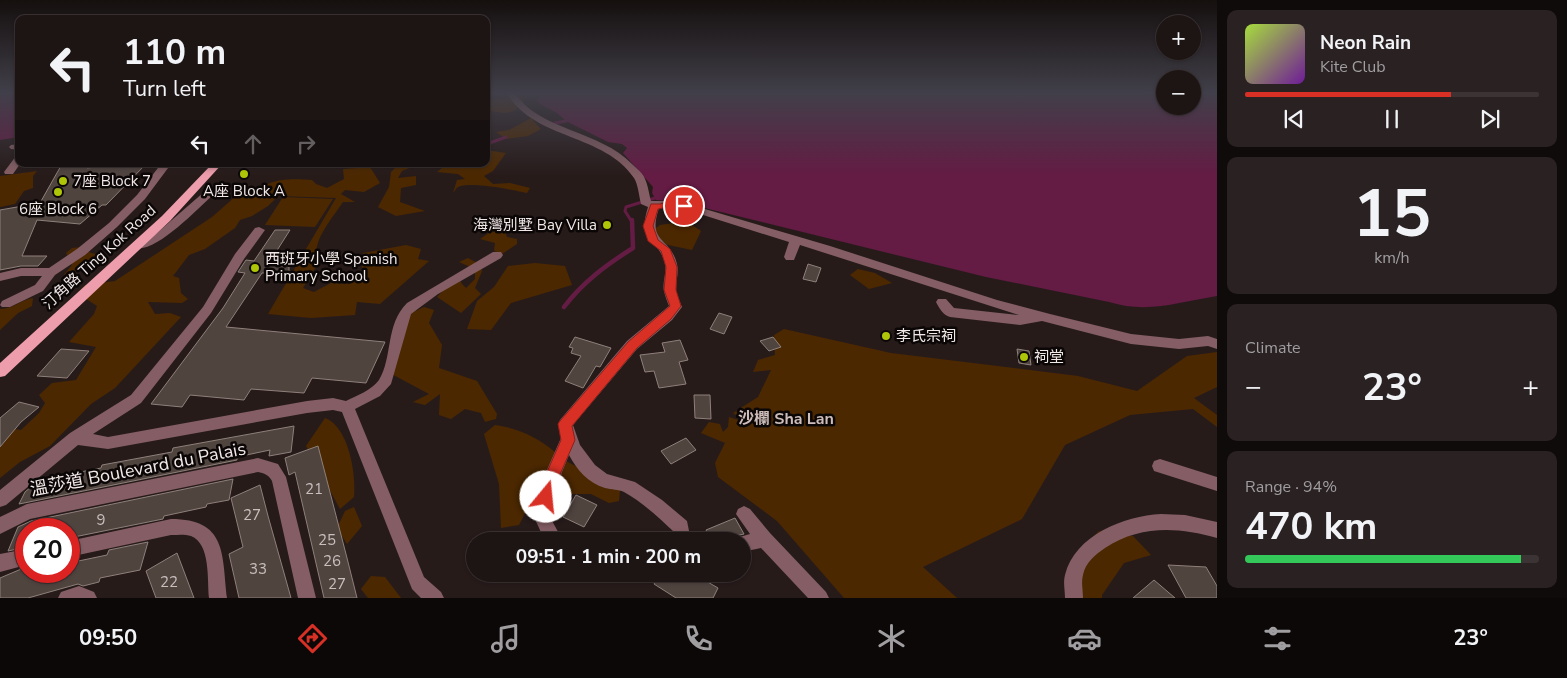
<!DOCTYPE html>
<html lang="en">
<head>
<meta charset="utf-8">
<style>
  body { margin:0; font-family:"Nunito Sans","Noto Sans TC",sans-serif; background:#2a2122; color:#f1f3f6; height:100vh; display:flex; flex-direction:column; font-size:19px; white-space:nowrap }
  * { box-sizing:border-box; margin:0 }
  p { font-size:16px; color:#a09ea0 }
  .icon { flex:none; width:28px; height:28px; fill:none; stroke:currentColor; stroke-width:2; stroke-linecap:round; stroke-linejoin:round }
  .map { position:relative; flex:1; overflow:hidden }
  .side { display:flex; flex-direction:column; gap:10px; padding:10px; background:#100b0b; width:350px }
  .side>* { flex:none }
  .top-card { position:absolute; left:15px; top:15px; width:475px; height:152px; border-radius:10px; box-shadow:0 1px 4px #0004,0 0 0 1px #3b3334; background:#1d1414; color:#f1f3f6; overflow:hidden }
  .fabs { position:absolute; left:1156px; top:15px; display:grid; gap:10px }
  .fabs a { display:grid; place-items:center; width:45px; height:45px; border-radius:50%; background:#1d1414; box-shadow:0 1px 4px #0004,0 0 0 1px #3b3334; font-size:25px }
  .speed { position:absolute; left:15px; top:518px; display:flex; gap:10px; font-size:25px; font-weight:700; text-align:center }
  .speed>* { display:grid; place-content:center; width:65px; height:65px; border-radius:50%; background:#1d1414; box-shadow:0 1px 4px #0004,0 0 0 1px #3b3334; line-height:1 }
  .speed .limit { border:8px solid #d22; background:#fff; color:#111 }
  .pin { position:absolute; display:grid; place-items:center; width:42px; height:42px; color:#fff; margin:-21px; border:2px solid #fff; border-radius:50%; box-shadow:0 1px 5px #0007 }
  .me { position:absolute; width:55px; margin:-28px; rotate:17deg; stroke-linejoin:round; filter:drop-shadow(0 0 4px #0008) }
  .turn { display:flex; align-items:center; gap:18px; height:105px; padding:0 25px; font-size:22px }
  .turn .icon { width:65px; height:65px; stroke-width:2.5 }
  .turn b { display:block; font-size:35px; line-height:42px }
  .lanes { display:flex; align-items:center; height:48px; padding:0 25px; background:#0003; justify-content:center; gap:25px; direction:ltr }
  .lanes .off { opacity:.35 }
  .big { font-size:38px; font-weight:700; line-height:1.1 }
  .side .tile { flex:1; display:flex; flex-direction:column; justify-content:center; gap:8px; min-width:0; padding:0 18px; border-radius:10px; background:#2a2122 }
  .side .dial { align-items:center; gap:0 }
  .dial b { font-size:65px; line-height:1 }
  .song { display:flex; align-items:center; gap:15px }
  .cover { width:60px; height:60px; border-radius:8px; background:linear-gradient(135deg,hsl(80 70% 55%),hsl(280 70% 35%)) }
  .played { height:5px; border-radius:2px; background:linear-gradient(90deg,#d93025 70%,#3b3334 70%) }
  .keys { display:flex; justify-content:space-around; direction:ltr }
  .heat { display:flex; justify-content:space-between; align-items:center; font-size:28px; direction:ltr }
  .charge { height:8px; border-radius:4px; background:linear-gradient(90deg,#34c759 94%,#3b3334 0) }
  .trip { position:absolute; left:466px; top:532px; width:285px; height:50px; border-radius:25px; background:#1d1414; box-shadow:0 1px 4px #0004,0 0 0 1px #3b3334; font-weight:700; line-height:50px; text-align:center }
  .tab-bar { display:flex; height:80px; justify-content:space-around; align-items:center; background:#0c0808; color:#a09ea0 }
  .tab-bar .icon { width:35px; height:35px }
  .tab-bar .selected { color:#d93025 }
  .tab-bar b { font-size:22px; color:#f1f3f6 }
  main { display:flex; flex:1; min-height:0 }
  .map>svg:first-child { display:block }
</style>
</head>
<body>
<main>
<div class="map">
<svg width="1217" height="598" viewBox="0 0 1217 598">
  <rect width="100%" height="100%" fill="#271b1a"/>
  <g fill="#4c2800">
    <path d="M528,96C514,115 509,115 487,110L491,99Z"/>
    <path d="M531,118L541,129L528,136L506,139L496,132L509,130Z"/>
    <path d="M486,150L506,153L493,171L484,176L493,184L510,183L530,188L527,193C514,190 470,181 458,187C456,188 455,191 453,193L457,180L465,179L458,174L437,172L442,168L436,164H486Z"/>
    <path d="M399,164H419L402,171L398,178L416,176V185L401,188L400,202L425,211L396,216L378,207L389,187L391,172Z"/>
    <path d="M370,167L380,183L364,192L345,190L341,194L355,202H343C334,216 308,245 319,262L303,288L314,292L331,283L348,284L361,280L363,253L406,245L421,249L418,259L429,261L380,304L357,302L355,315L311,318L268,314L336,198L278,196L268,206L252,216L240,220L235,228L205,249L189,255L173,276L179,278L181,293L188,299L182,303L148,302L155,314L170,313L181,317L115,388L91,404L50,446L20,462L0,478V427L21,430L39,413L45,403L39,395L52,383L76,380L96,347L69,342L94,314L97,306L77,293L85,285L115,281L212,217L236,196C255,196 253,190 268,184C280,178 299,179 312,180L316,184L327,188L344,179L343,169Z"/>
    <path d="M37,171L33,176V188L24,191L15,204L0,207V176Z"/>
    <path d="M283,197L333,199L315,227L265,225Z"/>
    <path d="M686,221L701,231L692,250L668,245L646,235L660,225Z"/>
    <path d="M500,225L504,229L507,237L517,239V244L502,254L494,251L495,243L480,239Z"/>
    <path d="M82,247L91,253L102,255L92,264L63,276L72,265L66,253L72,248Z"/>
    <path d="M468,258L479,264L482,271L475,288L481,294L461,313L437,297L452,281L459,278L462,284L466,288L475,279V269L459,262Z"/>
    <path d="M535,263L565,266L572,285L511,303L491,330L467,329L477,301L494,287L508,266Z"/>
    <path d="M858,269L875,273L892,283L869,289L850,275Z"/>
    <path d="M33,298L32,306L18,313L0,330V309C13,309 21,300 33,298Z"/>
    <path d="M424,307L434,310L429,323L442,345L439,368L477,381L497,414L496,419L485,422L481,413L465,409L451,419L439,415L440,394L425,405L413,402L429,394L386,371L405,316Z"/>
    <path d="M784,329L891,353L1078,376L1137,391L1187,356L1217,352V387L1194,398L1217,415V427L1193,409L1130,415L1065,445L1022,519L923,567L957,598H844L777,521L718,477L715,463L725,443L701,433L709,422L720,424L723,432L728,427L729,417L748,423L733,413L758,397L771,370L753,372L758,360L775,355L774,335Z"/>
    <path d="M325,418C349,427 356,474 354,497L340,509L306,446Z"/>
    <path d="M495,425C518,428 539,438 556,453L519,525L501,528L499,484L484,434Z"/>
    <path d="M566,461L620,490L619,501L609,503L591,494H561L553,487Z"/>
    <path d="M354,507L362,526L347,544L337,528L345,511Z"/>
    <path d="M1099,531L1133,536L1151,555L1124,563L1102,595V598H1081L1077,554Z"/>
    <path d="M371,576L385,577L401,598H368L361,589Z"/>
  </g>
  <g fill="#641b44">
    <path d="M0,93H19V137L0,140Z"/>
    <path d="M536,93H1165V106H1192L1193,93H1217V296C1179,302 1147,314 1109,302L986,277L680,202L656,200L652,193L653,187L623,153L627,148L622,144L608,142L566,121L557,113L540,104L536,100L541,97Z"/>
  </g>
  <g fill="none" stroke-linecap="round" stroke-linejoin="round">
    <g stroke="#641b44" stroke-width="3">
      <path d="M555,123L566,121"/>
      <path d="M487,144L506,137"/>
      <path d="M632,222L625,211L626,207L655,198"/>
    </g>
    <path stroke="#641b44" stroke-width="4.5" d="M564,307C583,282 606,265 633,248L632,220"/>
  </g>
  <g fill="#50443f" stroke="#8e807b">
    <path d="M62,164H90L87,168L122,164H146L106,205H102L80,224L37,220L22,256H47L38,266H21L0,270V210L40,203Z"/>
    <path d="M275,230H290L269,263L289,266V272L262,273L226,327L385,342L366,383L312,378L304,393L251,389L244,400L190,395L182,407L151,404L223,308L245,273L238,272L246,260L254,261Z"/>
    <path d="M808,264L821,268L816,282L803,279Z"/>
    <path d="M719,313L732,317L724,334L710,329Z"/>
    <path d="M575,337L611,348L600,367L596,366L583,388L565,381L581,356L571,353L573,348L569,347Z"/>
    <path d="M773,337L781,347L769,351L760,341Z"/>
    <path d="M680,340L688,360L679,362L686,384L659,388L654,371L645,372L640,355L665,352L662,343Z"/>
    <path d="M61,349L89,351L67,378L37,376Z"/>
    <path d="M1017,349L1029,351L1031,365L1019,363Z"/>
    <path d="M694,395H710L711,419L695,418Z"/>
    <path d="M19,402L39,407L21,422L0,447V418Z"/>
    <path d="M294,426L291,452L269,456L270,450L237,457V460L19,504L25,492L39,480L101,468L102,465L172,452L173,448Z"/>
    <path d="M686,438L696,450L671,464L661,451Z"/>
    <path d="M318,446L347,558L357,598H324L295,472L289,475L285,458Z"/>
    <path d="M233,479L229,500L207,504L206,507L164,516L163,519L69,538V529H26V547L8,551L18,527L31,521Z"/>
    <path d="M260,485L268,516L291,598H239L229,554L243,547L231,498Z"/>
    <path d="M576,495L597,505L584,527L563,517Z"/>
    <path d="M735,518L744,534L735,536L729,541H711L706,530Z"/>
    <path d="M148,542L140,570L100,578L99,582L83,586L78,584L28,598H0V578L26,567V571H69V563L107,555L109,550Z"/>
    <path d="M177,553L194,598H156L146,571Z"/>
    <path d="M1168,565L1206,567L1217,586V598H1186Z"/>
    <path d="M660,574H694L718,588L713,598H676L654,584Z"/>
    <path d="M1154,580L1175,598H1133Z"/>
  </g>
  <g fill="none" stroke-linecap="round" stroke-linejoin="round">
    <g fill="#845e64" fill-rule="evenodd">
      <path d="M507,93H515C538,130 601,131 632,164C636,168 643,173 645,179C648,185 649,194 651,201H675L688,204L830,246L997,300L1050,314L1131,334L1179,339L1208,336L1217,339V349L1208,346L1179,349L1131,344L1042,321L1020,325L950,317C943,315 939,308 936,302L938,299H946L954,308L1019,315L800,245L794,260H786L784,257L789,242L681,208H659C647,244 670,236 677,264C679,273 676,280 676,288C676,295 680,301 682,307L672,320L637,349L573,425L580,445L595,465L607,474L635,482L662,500L687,521L691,541H674L673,531C658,517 642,502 624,492C618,489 612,490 605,488C588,483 577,470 569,455L562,472L550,517L563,541H545L534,517L546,472L561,438L558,424L560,420L627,341L669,306C667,301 665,296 664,291C662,282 667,273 665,264C659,237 636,245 648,207L641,204C639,196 638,184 634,178C604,133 534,140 507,93Z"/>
      <path d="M19,144V150L11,149L9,147L11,145Z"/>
      <path d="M19,155L20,164L13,174H5L4,172L16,156Z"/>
      <path d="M161,164H171L145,199L117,227L85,255L55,275L43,291L10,307H2L0,305L2,301L35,285L42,276H21L0,281V273L21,268H49L77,249L109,223L137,195Z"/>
      <path d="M208,191L212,192L213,194L212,196C196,210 156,253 135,248L133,245L135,242L157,233L204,192Z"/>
      <path d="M259,227L265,230L244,259L211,313L141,403L93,434L108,437L307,401L333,398L346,401C356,396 372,390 379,380C393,357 385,325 407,303L493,252H501L503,255L501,258L438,294L411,314L391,384L380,396L355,409L424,577L441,592L444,598H421L412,589L342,412L333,410L307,413L108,449L78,445L6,505L0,507V490L70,433L131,395L203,307L235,254L255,228Z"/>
      <path d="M258,458L278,464L286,477L316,598H298L272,481C269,475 264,473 258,472L30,519L0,534V517L27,504Z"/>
      <path d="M1160,459L1217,477V491L1154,471L1152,466L1154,461Z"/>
      <path d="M744,506L750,509L770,533L826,592L829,598H808L761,548L742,552V541H735L736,538L750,534L736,514L738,509Z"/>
      <path d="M1161,514L1185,515L1217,522V538C1178,527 1140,525 1105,548C1096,554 1085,563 1083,575C1081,582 1083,590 1083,598H1065C1065,590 1063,582 1065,575C1075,535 1124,516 1161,514Z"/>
      <path d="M171,519C227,519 222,554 227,598H209C207,580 211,544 191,536C185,534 177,535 171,535L69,557V541Z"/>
      <path d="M26,549V565L0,572V554Z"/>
      <path d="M79,586L94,592L97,598H58L61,592Z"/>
    </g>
    <path fill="#ed9dab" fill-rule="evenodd" d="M212,164H222L170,221L5,376L0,377V363L162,216Z"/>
  </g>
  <linearGradient id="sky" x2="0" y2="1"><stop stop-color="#150f0e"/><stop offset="0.53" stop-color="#413f49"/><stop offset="1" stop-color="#413f49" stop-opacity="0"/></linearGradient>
  <rect width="1217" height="176" fill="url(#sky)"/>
  <path fill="#d93025" stroke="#8d1f18" d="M673,200L689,206L684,209L673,206L658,209L653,226L658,240L670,249L677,267L676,290L681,306L671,319L637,348L572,426L575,440L561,472L551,502L546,504L540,502L538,497L547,472L561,440L558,424L560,421L628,342L670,306L664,290L666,267L661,251L648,241L643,226L651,204H660Z"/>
  <g fill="#afc507" stroke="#0c0707" stroke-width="2">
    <circle cx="244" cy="174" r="5"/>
    <circle cx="63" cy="181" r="5"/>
    <circle cx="58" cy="192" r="5"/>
    <circle cx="607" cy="225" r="5"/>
    <circle cx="255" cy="268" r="5"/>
    <circle cx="886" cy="336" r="5"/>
    <circle cx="1024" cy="357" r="5"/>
  </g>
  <g text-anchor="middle" stroke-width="5" stroke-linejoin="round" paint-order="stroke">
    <g font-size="15" fill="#f1e8e7" stroke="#0c0707" text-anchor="start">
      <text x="73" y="186">7座 Block 7</text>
      <text x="244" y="196" text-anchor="middle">A座 Block A</text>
      <text x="58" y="214" text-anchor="middle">6座 Block 6</text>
      <text x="597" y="230" text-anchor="end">海灣別墅 Bay Villa</text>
      <text x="265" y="264">西班牙小學 Spanish<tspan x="265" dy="17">Primary School</tspan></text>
      <text x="896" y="341">李氏宗祠</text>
      <text x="1034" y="362">祠堂</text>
    </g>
    <g font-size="15" fill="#f1e8e7" stroke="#0c0707">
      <text transform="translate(99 257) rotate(-42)" y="5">汀角路 Ting Kok Road</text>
    </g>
    <g font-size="15" fill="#c9bfbd">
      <text x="314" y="494">21</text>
      <text x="252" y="520">27</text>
      <text x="101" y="525">9</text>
      <text x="327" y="545">25</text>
      <text x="332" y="566">26</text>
      <text x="258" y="574">33</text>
      <text x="169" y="587">22</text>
      <text x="337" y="589">27</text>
    </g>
    <g font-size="16" font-weight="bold" fill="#cebebb" stroke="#0c0707">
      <text x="786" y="424">沙欄 Sha Lan</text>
    </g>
    <g font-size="18" fill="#f1e8e7" stroke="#0c0707">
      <text transform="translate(138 469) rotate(-11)" y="6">溫莎道 Boulevard du Palais</text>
    </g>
  </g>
</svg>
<div class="fabs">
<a>+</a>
<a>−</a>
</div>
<div class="speed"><div class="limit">20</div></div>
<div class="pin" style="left:684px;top:206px;background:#d93025"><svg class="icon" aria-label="arrive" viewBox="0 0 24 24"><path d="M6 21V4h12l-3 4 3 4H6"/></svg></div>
<svg class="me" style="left:546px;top:497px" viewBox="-20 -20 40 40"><circle r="19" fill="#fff"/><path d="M0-13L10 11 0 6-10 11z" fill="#d93025"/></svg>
<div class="trip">09:51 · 1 min · 200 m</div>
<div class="top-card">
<div class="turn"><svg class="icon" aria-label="left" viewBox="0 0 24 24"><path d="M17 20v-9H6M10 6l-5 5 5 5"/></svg><div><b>110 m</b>Turn left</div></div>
<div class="lanes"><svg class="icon" aria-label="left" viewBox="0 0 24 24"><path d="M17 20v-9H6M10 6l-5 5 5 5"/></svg><svg class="icon off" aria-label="ahead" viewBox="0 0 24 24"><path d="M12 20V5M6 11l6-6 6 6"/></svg><svg class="icon off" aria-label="right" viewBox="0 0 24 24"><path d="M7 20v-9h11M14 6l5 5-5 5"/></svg></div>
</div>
</div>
<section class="side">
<div class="tile">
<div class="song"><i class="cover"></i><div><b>Neon Rain</b><p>Kite Club</p></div></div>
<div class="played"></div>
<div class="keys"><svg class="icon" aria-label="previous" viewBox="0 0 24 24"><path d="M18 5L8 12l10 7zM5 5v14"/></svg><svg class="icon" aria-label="pause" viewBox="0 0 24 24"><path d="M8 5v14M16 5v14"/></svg><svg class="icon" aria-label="next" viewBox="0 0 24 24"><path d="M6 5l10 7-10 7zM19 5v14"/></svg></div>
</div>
<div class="tile dial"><b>15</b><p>km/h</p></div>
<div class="tile"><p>Climate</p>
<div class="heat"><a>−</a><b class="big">23°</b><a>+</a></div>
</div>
<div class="tile"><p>Range · 94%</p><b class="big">470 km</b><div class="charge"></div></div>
</section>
</main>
<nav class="tab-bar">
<b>09:50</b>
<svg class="icon selected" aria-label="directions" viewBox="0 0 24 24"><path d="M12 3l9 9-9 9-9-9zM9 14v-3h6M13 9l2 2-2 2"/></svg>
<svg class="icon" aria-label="music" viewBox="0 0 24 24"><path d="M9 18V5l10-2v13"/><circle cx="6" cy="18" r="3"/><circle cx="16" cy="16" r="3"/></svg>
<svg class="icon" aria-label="phone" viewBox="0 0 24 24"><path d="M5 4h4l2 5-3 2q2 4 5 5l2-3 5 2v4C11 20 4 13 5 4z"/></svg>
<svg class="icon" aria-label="climate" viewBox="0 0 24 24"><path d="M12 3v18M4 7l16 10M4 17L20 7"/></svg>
<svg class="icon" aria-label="car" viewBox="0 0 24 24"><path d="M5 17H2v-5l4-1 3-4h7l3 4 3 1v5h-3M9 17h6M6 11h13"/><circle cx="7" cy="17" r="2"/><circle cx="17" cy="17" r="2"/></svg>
<svg class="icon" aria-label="filters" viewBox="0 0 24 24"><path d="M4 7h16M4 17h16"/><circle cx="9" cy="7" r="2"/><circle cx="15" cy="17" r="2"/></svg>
<b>23°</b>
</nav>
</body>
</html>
